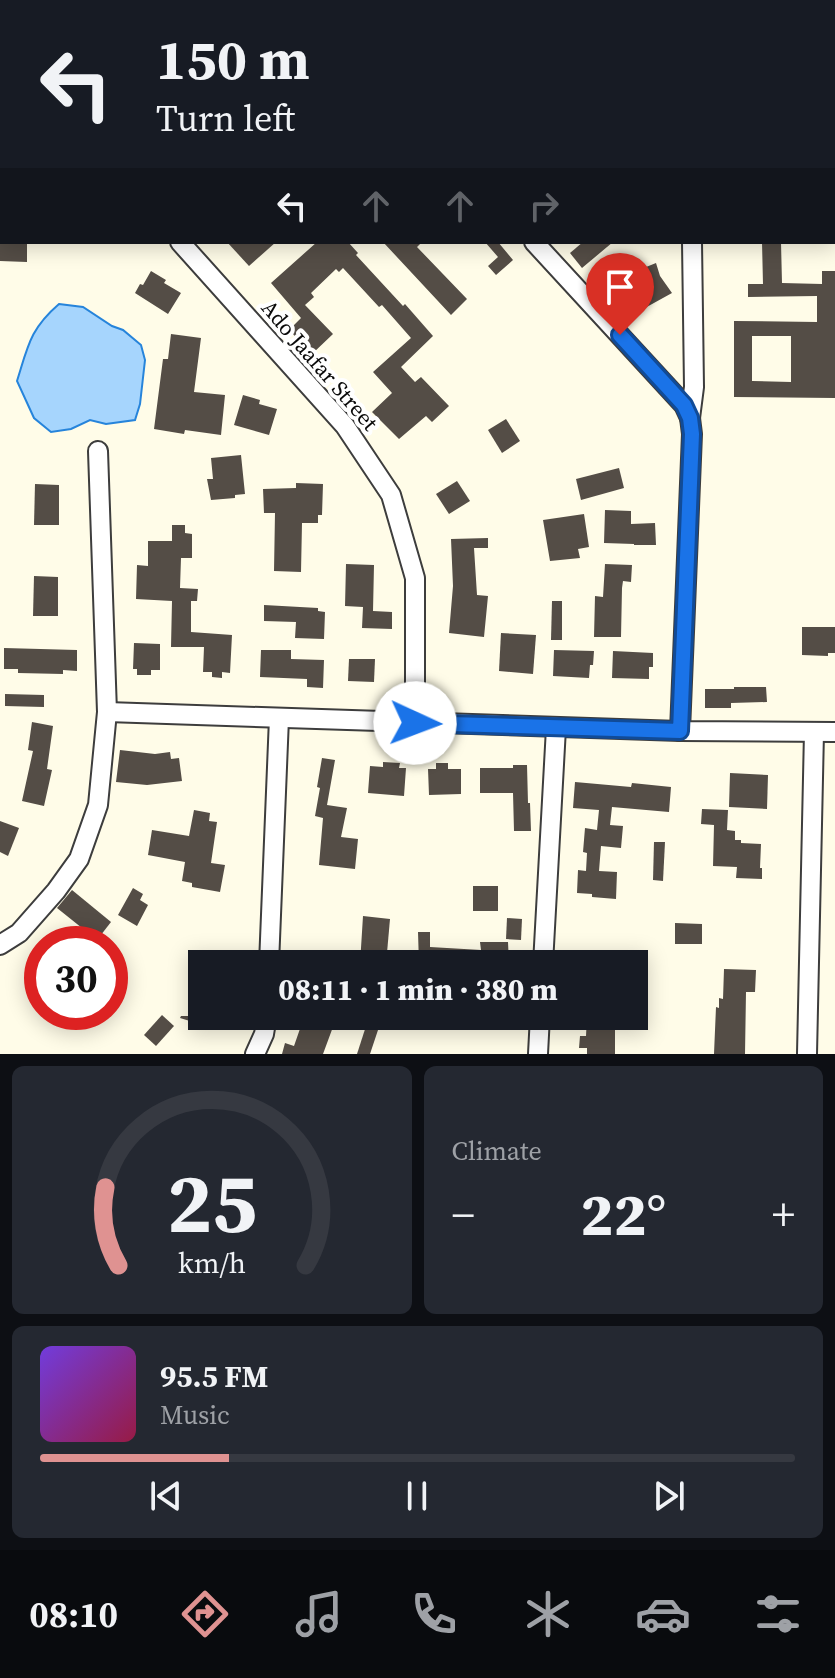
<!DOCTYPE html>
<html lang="en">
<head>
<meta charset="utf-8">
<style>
  body { margin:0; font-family:"Source Serif 4",serif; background:#242831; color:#f1f3f6; height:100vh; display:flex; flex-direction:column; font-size:30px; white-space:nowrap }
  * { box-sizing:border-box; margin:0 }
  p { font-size:26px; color:#9ea1a6 }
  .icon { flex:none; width:44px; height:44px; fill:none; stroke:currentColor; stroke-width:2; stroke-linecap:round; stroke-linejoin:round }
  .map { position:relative; height:1054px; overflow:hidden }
  .details { display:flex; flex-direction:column; gap:12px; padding:12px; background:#0d0f14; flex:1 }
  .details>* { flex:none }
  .banner { position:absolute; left:0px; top:0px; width:836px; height:244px; box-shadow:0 4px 20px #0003; background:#171b24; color:#f1f3f6; overflow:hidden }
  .speed { position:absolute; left:24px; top:926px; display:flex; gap:16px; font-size:40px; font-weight:700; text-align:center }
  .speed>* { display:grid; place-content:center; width:104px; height:104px; border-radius:50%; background:#171b24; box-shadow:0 4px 20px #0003; line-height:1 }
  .speed .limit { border:12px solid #d22; background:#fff; color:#111 }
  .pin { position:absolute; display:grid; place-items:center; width:68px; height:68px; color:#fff; margin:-82px -34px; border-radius:50% 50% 50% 0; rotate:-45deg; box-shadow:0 0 8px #0007 }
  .pin .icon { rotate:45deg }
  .me { position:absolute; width:88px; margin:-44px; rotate:92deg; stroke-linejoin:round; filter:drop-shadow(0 0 6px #0008) }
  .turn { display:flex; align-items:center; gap:28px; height:168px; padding:0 24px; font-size:36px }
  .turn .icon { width:104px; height:104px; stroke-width:2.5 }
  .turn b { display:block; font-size:56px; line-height:68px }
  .lanes { display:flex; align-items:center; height:76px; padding:0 24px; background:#0003; justify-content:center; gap:40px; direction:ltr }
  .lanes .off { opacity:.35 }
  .big { font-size:60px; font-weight:800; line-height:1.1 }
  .details .tile { flex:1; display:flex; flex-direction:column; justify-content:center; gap:12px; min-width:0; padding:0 28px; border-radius:12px; background:#242831 }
  .details .dial { align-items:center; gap:0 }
  .dial svg { height:208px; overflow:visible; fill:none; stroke:#363941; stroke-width:7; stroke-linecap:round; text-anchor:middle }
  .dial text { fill:#f1f3f6; stroke:none }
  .song { display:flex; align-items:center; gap:24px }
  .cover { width:96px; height:96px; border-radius:12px; background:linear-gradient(135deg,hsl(260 70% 55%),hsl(340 70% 35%)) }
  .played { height:8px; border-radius:4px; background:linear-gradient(90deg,#df9291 25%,#363941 25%) }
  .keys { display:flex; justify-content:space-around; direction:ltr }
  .heat { display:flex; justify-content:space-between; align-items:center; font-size:44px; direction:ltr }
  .details .tiles { flex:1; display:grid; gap:12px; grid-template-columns:1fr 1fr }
  .tile:last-child { grid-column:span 2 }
  .trip { position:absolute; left:188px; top:950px; width:460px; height:80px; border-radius:0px; background:#171b24; box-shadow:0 4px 20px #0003; font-weight:800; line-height:80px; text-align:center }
  .tabs { display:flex; height:128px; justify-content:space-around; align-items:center; background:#090b0e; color:#9ea1a6 }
  .tabs .icon { width:56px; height:56px }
  .tabs .current { color:#df9291 }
  .tabs b { font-size:36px; color:#f1f3f6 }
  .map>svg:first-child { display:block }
</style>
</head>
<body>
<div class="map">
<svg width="835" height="1054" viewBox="0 0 835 1054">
  <rect width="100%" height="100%" fill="#fffce8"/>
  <path fill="#a6d5fd" stroke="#2684db" stroke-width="2" d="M59,304L83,307L112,326L123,330L141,345L145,360L140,404L135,420L106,424L90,420L71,429L51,432L34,418L17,381C28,346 30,329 59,304Z"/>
  <g fill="#544d46" fill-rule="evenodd">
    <path d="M0,242H27V262L0,261Z"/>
    <path d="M227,242H276L249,266Z"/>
    <path d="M317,242H348L358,253L356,255L403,306L405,304L433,336L401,367L415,382L421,377L449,406L432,422L426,416L399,439L372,412L392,393L373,372L411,338L382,305L379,307L343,268L339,272L336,269L311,293L314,297L305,305L333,334L312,354L289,330L301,318L271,283Z"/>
    <path d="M383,242H422L417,247L467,299L451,315Z"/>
    <path d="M485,242H498L513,260L496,275L488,266L498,257Z"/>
    <path d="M583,242H613L582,268L570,253Z"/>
    <path d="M762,242H781L782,283L822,284V271H835V398L734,397V321L817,322V296L748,297V284H763ZM752,336H791V382L752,381Z"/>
    <path d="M656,263L660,276L672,293L634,314L621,290L614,293L609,282Z"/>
    <path d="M151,271L166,280L164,283L181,293L168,314L135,293L140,284L143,285Z"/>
    <path d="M171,334L201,338L194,392L225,395L221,435L185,430L184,434L154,429L163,359H168Z"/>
    <path d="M243,395L260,400L259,404L277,409L269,435L234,425Z"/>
    <path d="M506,419L520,441L502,453L488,430Z"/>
    <path d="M241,455L245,494L235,495V498L211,500L207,479H213L211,458Z"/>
    <path d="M619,468L624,488L581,500L576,479Z"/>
    <path d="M457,481L470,501L449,514L436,494Z"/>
    <path d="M296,483L323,484L322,515H318V523H302L301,572L274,571L275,513H264L263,489L296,488Z"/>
    <path d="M35,484L59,485V525H34Z"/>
    <path d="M605,510L631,511V524L655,523L656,545H634V544L604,543Z"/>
    <path d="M584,514L589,547L578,549L580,558L550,561L543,520Z"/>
    <path d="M172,525H185V533L192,534V558H181L180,588L198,589L197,601H191V632L232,635L230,673L222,672V678L212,677V672H203L204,647H171L172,601L136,599L137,565L148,566V541H172Z"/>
    <path d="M488,538V548H474L477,595L488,596L484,637L449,633L453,586L451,539Z"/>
    <path d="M346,564L374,565L373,611L392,612V629L362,628L363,607L345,606Z"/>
    <path d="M605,564L632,565L631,582L623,581L622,588L621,637H594L595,596L603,597Z"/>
    <path d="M34,576L58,577V616H33Z"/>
    <path d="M552,601H562V640H551Z"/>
    <path d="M264,605L318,608V611L325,612L324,639L295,638L296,622L264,621Z"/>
    <path d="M802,627H835V653H828V656L802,655Z"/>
    <path d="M501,633L536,635L533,674L499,671Z"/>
    <path d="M134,643L160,644V670H151V675H137V669H133Z"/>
    <path d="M4,648L77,650V671L63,670V674L18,673V669H4Z"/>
    <path d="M261,650H291V659L324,660L323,688L307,687V679L260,677Z"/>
    <path d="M554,650L594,651L593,665H590L589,678L553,676Z"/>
    <path d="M613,651L653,653V667H649V679L612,678Z"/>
    <path d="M349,659H375L374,682L348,681Z"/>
    <path d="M734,687H766L767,702L731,703V708H705V689H734Z"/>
    <path d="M5,694L44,695V707L5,706Z"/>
    <path d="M32,722L53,726L47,769L52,770L44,806L22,801L33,751L28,750Z"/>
    <path d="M120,750L155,754L170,752L171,759L179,758L182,781L147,785L116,782Z"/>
    <path d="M322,758L335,760L327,805L347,808L341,837L358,839L355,869L319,865L323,818L315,816L320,788L317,787Z"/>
    <path d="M383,762L400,763L399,768H406L404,796L368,793L370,766L383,767Z"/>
    <path d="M436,763H448V769H461V794L429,795L428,769H436Z"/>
    <path d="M513,765H527L528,803H530L531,831H514L513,793H480V768H513Z"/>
    <path d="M730,773L768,775L767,809L729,807Z"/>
    <path d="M575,782L631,787L632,783L671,787L669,812L612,807L610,825L623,826L621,848L601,846L599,871L617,872L616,899L592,897V894L577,893L578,870L586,871L587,853L583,852L585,828L597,830L599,810L573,808Z"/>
    <path d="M702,809L728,810L727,830L735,831V840H741V843L761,844L760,868H762V879L736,878L737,867L713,866L714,825L701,824Z"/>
    <path d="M194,810L210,813L209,821L217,822L211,863L225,865L220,892L192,887V883L182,881L185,862L148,855L152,830L189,836Z"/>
    <path d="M0,821L19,828L8,856L0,852Z"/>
    <path d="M654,842H665L663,881L653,880Z"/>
    <rect x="473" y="886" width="25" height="25"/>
    <path d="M133,888L143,894L140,900L148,905L137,926L118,915Z"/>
    <path d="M72,890L111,922L97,940L57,908Z"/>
    <path d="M363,916L390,919L386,964H360Z"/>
    <path d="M507,918L522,919L521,940L506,939Z"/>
    <path d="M675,923L702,924V944H675Z"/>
    <path d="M418,932H430V947L481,950L480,942H508L509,964H419Z"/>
    <path d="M724,969L756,970L755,992H746L745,1054H714L716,1007L719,1008V998L723,999Z"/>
    <path d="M200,984H202V1016H220L216,1029L180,1018L181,1016H190Z"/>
    <path d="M162,1015L174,1026L156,1046L144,1035Z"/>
    <path d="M308,1016H337L323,1054H282L285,1043L294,1046L302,1023L307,1025Z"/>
    <path d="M587,1016H615V1054H587V1048H579L580,1036H586Z"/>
    <path d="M367,1023L379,1027L370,1054H357Z"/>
  </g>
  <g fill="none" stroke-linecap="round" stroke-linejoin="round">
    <g stroke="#3d3d3d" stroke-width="22">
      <g id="minor">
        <path d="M129,0L130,2"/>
        <path d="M341,0V2"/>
        <path d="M798,2V0"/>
        <path d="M0,192H2"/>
        <path d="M180,242L345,426L391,495L415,578V723"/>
        <path d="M534,242L684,405L690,418L692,434L680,731"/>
        <path d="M690,418L694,387L692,242"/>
        <path d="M107,712L680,731L835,732"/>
        <path d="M0,945L19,933L56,891L79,859L98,805L107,712L98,451"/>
        <path d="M269,964L279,718"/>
        <path d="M543,964L556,728"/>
        <path d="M255,1054L264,1034L267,1016"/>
        <path d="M538,1054L540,1016"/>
        <path d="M807,1054L814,732"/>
      </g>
    </g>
    <g stroke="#1b1b1b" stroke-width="30">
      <g id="highway">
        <path d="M665,0L752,2"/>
        <path d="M834,4H835"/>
      </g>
    </g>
    <use href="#minor" stroke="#fff" stroke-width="18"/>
    <use href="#highway" stroke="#ffa946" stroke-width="26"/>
  </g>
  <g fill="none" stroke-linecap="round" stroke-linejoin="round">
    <g stroke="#114b97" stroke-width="20">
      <path id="route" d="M415,723L680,731L692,434L690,418L684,405L620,335"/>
    </g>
    <use href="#route" stroke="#1a73e8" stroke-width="14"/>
  </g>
  <g text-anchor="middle" stroke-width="8" stroke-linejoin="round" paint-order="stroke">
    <g font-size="22" fill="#0a0a0a" stroke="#fff">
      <text transform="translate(320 365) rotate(49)" y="8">Ado Jaafar Street</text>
    </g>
  </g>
</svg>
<div class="speed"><div class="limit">30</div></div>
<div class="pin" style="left:620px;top:335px;background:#d93025"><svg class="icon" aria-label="arrive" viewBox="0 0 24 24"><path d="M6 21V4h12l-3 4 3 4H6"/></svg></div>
<svg class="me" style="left:415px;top:723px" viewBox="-20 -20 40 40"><circle r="19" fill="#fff"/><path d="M0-13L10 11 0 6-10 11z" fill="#1a73e8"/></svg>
<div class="trip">08:11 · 1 min · 380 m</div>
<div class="banner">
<div class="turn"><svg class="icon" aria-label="left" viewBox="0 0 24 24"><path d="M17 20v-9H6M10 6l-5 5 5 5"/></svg><div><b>150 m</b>Turn left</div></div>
<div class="lanes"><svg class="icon" aria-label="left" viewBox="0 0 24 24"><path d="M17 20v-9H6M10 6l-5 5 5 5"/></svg><svg class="icon off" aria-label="ahead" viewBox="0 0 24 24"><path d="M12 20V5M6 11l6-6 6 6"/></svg><svg class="icon off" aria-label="ahead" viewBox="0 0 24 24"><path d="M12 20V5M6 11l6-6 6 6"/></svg><svg class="icon off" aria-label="right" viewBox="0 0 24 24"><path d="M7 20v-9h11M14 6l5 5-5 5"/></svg></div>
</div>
</div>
<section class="details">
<div class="tiles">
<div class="tile dial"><svg viewBox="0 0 100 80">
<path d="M14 69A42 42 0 1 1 86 69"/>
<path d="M14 69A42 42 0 0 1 9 39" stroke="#df9291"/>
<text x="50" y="56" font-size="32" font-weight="700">25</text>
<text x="50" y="72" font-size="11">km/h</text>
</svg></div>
<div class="tile"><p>Climate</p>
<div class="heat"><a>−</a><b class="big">22°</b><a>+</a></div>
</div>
<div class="tile">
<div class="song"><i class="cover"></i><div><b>95.5 FM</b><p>Music</p></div></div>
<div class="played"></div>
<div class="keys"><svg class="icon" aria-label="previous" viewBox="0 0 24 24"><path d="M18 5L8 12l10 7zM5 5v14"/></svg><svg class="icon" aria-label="pause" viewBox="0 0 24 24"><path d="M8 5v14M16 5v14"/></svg><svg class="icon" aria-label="next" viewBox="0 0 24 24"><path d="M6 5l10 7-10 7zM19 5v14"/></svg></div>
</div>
</div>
</section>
<nav class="tabs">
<b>08:10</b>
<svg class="icon current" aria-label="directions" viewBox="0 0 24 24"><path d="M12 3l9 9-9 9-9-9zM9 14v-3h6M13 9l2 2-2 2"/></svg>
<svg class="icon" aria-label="music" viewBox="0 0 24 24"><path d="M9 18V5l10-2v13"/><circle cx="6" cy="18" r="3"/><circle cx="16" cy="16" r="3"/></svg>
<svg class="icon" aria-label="phone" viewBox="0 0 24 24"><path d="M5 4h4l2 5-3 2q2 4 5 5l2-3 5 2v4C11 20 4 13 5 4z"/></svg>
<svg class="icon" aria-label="climate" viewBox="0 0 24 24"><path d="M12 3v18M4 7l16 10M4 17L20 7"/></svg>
<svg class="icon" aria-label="car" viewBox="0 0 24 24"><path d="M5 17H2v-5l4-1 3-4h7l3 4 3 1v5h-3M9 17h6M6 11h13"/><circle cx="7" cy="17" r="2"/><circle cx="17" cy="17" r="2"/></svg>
<svg class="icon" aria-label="filters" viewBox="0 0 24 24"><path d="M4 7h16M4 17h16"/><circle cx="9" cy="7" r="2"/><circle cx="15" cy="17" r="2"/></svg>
</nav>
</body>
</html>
